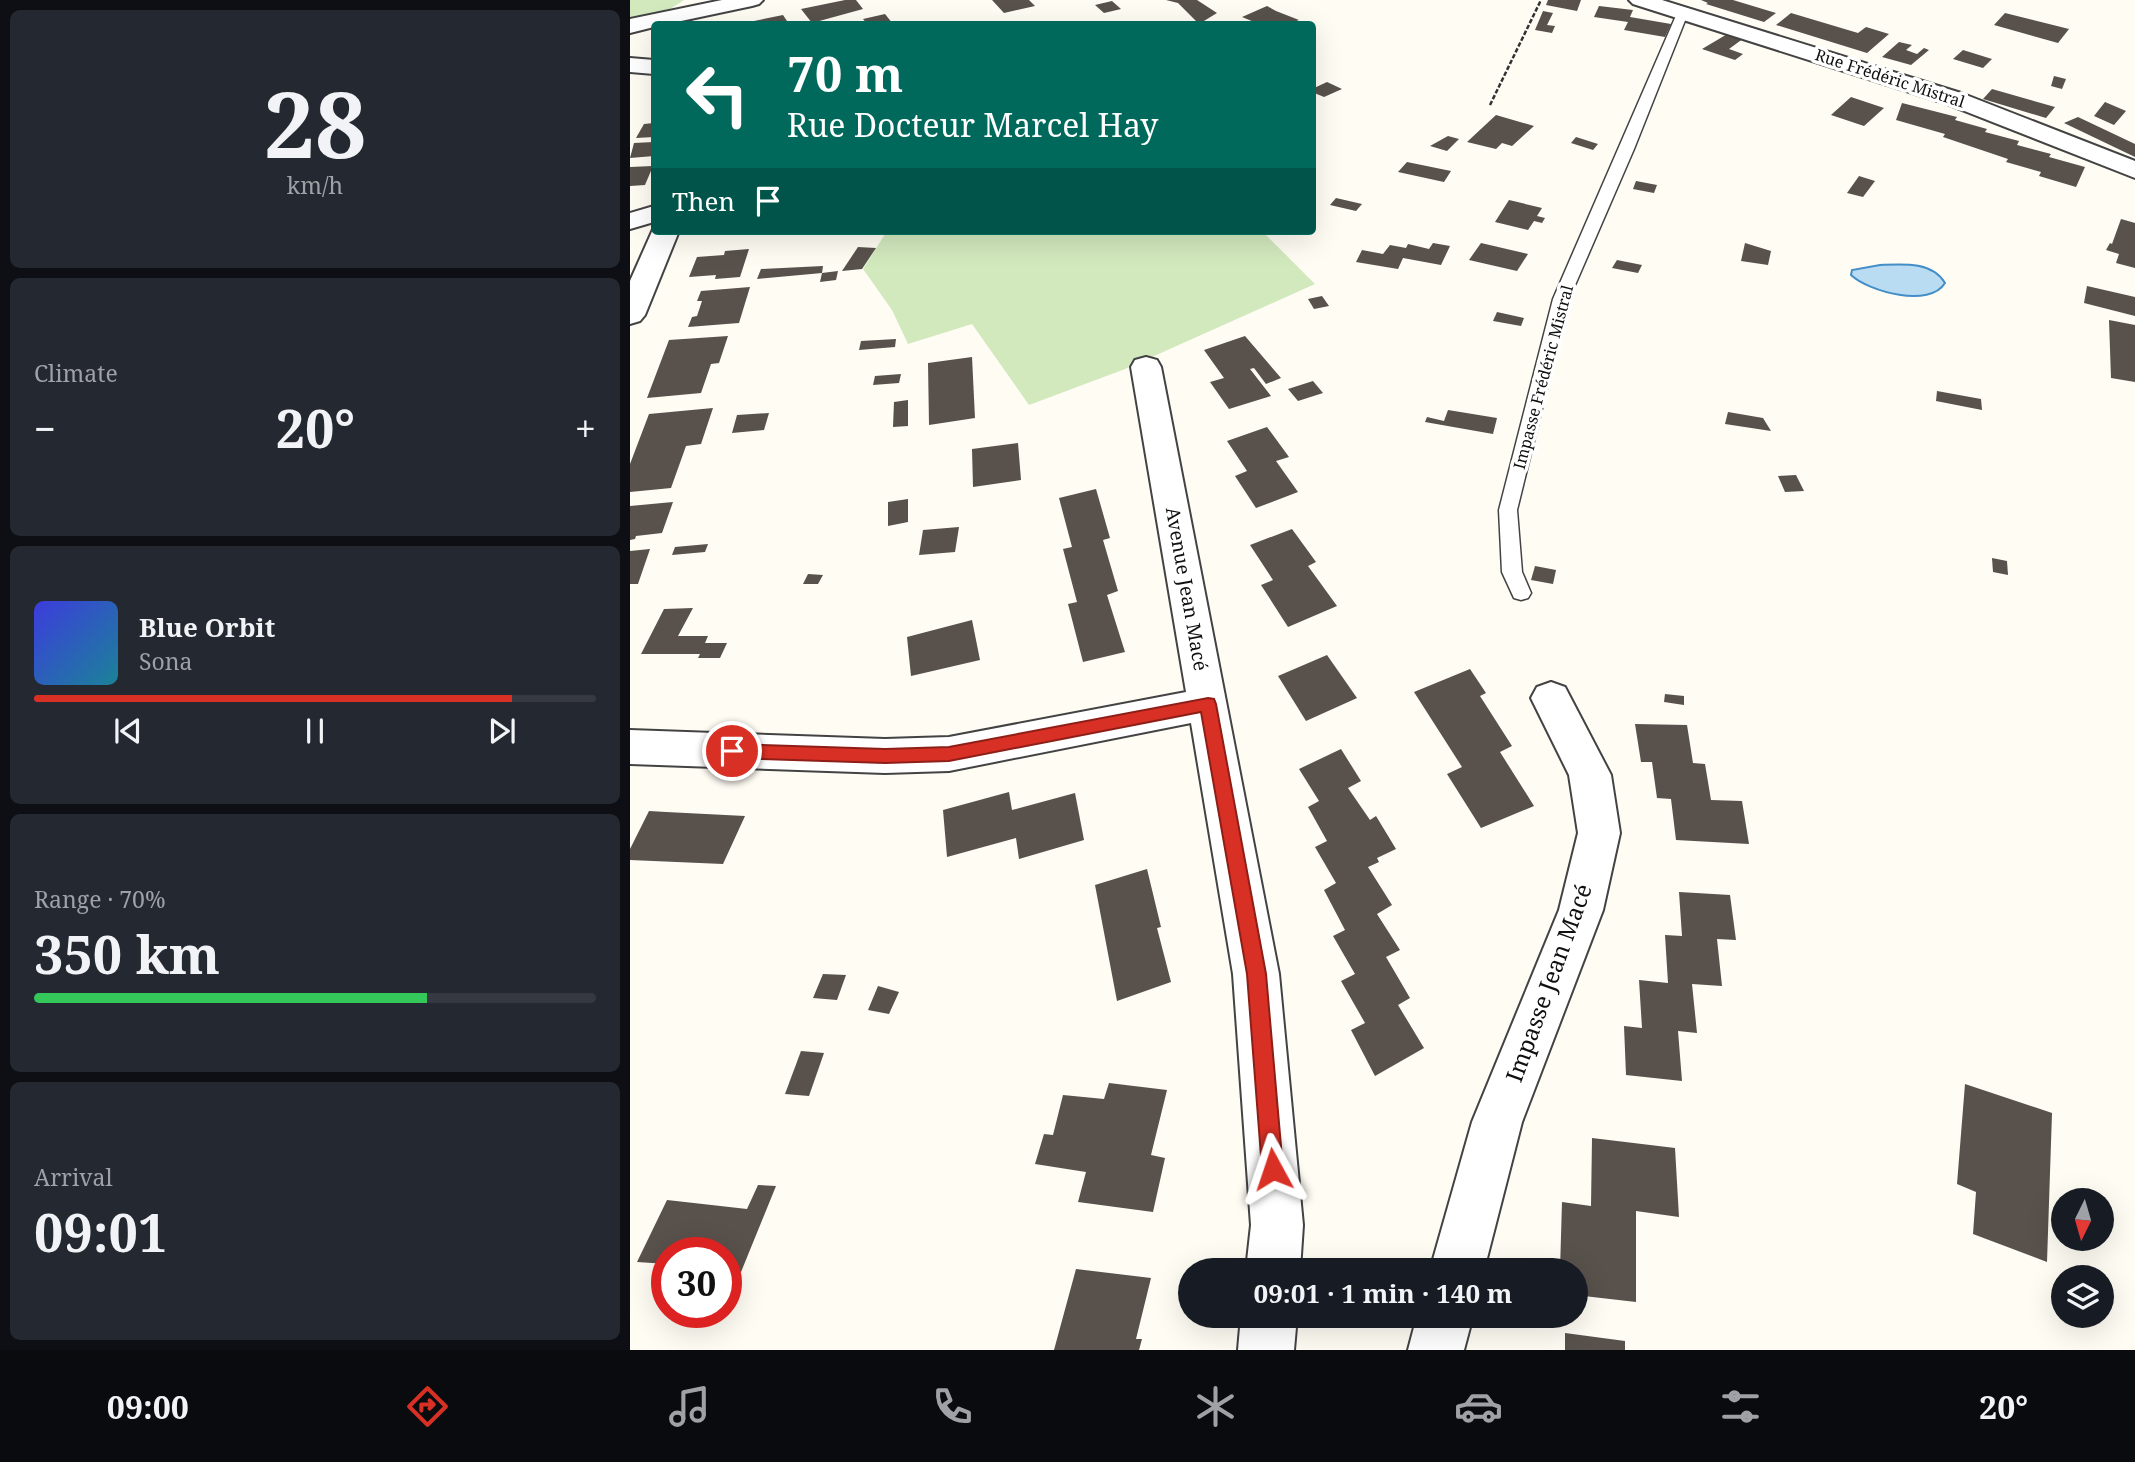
<!DOCTYPE html>
<html lang="en">
<head>
<meta charset="utf-8">
<style>
  body { margin:0; font-family:"Noto Serif",serif; background:#242831; color:#f1f3f6; height:100vh; display:flex; flex-direction:column; font-size:26px; white-space:nowrap }
  * { box-sizing:border-box; margin:0 }
  p { font-size:23px; color:#9ea1a6 }
  .icon { flex:none; width:38px; height:38px; fill:none; stroke:currentColor; stroke-width:2; stroke-linecap:round; stroke-linejoin:round }
  .map { position:relative; flex:1; overflow:hidden }
  .sheet { display:flex; flex-direction:column; gap:10px; padding:10px; background:#0d0f14; width:630px }
  .sheet>* { flex:none }
  .top-card { position:absolute; left:21px; top:21px; width:665px; height:214px; border-radius:7px; box-shadow:0 7px 28px #0002; background:#00695c; color:#fff; overflow:hidden }
  .needle { width:46px; rotate:185deg }
  .buttons { position:absolute; left:1421px; top:1188px; display:grid; gap:14px }
  .buttons a { display:grid; place-items:center; width:63px; height:63px; border-radius:50%; background:#171b24; box-shadow:0 7px 28px #0002; font-size:35px }
  .speed { position:absolute; left:21px; top:1237px; display:flex; gap:14px; font-size:35px; font-weight:700; text-align:center }
  .speed>* { display:grid; place-content:center; width:91px; height:91px; border-radius:50%; background:#171b24; box-shadow:0 7px 28px #0002; line-height:1 }
  .speed .limit { border:10px solid #d22; background:#fff; color:#111 }
  .pin { position:absolute; display:grid; place-items:center; width:60px; height:60px; color:#fff; margin:-30px; border:4px solid #fff; border-radius:50%; box-shadow:0 2px 7px #0007 }
  .me { position:absolute; width:77px; margin:-38px; rotate:355deg; stroke-linejoin:round; filter:drop-shadow(0 0 5px #0008) }
  .turn { display:flex; align-items:center; gap:24px; height:147px; padding:0 21px; font-size:32px }
  .turn .icon { width:91px; height:91px; stroke-width:2.5 }
  .turn b { display:block; font-size:49px; line-height:60px }
  .then { display:flex; align-items:center; height:66px; padding:0 21px; background:#0003; gap:14px; font-size:26px }
  .big { font-size:52px; font-weight:700; line-height:1.1 }
  .sheet .widget { flex:1; display:flex; flex-direction:column; justify-content:center; gap:10px; min-width:0; padding:0 24px; border-radius:10px; background:#242831 }
  .sheet .dial { align-items:center; gap:0 }
  .dial b { font-size:91px; line-height:1 }
  .song { display:flex; align-items:center; gap:21px }
  .cover { width:84px; height:84px; border-radius:10px; background:linear-gradient(135deg,hsl(240 70% 55%),hsl(190 70% 35%)) }
  .played { height:7px; border-radius:4px; background:linear-gradient(90deg,#d93025 85%,#363941 85%) }
  .keys { display:flex; justify-content:space-around; direction:ltr }
  .heat { display:flex; justify-content:space-between; align-items:center; font-size:38px; direction:ltr }
  .charge { height:10px; border-radius:5px; background:linear-gradient(90deg,#34c759 70%,#363941 0) }
  .trip { position:absolute; left:548px; top:1258px; width:410px; height:70px; border-radius:35px; background:#171b24; box-shadow:0 7px 28px #0002; font-weight:700; line-height:70px; text-align:center }
  .menu { display:flex; height:112px; justify-content:space-around; align-items:center; background:#090b0e; color:#9ea1a6 }
  .menu .icon { width:49px; height:49px }
  .menu .current { color:#d93025 }
  .menu b { font-size:32px; color:#f1f3f6 }
  main { display:flex; flex:1; min-height:0 }
  .map>svg:first-child { display:block }
</style>
</head>
<body>
<main>
<section class="sheet">
<div class="widget dial"><b>28</b><p>km/h</p></div>
<div class="widget"><p>Climate</p>
<div class="heat"><a>−</a><b class="big">20°</b><a>+</a></div>
</div>
<div class="widget">
<div class="song"><i class="cover"></i><div><b>Blue Orbit</b><p>Sona</p></div></div>
<div class="played"></div>
<div class="keys"><svg class="icon" aria-label="previous" viewBox="0 0 24 24"><path d="M18 5L8 12l10 7zM5 5v14"/></svg><svg class="icon" aria-label="pause" viewBox="0 0 24 24"><path d="M8 5v14M16 5v14"/></svg><svg class="icon" aria-label="next" viewBox="0 0 24 24"><path d="M6 5l10 7-10 7zM19 5v14"/></svg></div>
</div>
<div class="widget"><p>Range · 70%</p><b class="big">350 km</b><div class="charge"></div></div>
<div class="widget"><p>Arrival</p><b class="big">09:01</b></div>
</section>
<div class="map">
<svg width="1505" height="1350" viewBox="0 0 1505 1350">
  <rect width="100%" height="100%" fill="#fefcf3"/>
  <g fill="#d2e8bd">
    <path d="M0,0H54L37,11L0,19Z"/>
    <path d="M257,231H632L685,284L495,369L399,405L342,324L278,344L262,310L233,269Z"/>
  </g>
  <path fill="#badcf3" stroke="#448ec7" stroke-width="2" d="M1250,265C1272,264 1302,261 1315,283C1300,308 1239,292 1221,275L1222,270Z"/>
  <g fill="#58514c">
    <path d="M215,0H226L233,9L182,23L171,9Z"/>
    <path d="M362,0H399L405,6L374,13Z"/>
    <path d="M536,0H567L587,13L569,24L548,3Z"/>
    <path d="M918,0H951L947,11L916,5Z"/>
    <path d="M1071,0H1103L1146,13L1134,22L1076,4L1078,3Z"/>
    <path d="M482,1L491,9L474,13L465,5Z"/>
    <path d="M637,6L646,11L669,20L659,24H629L612,17Z"/>
    <path d="M969,6L1003,10L1000,17L1041,24L1035,37L994,30L998,22L964,17Z"/>
    <path d="M913,11L923,13L917,25L925,26L922,33L905,30Z"/>
    <path d="M1161,13L1228,33L1236,27L1259,34L1237,53L1146,25Z"/>
    <path d="M1375,13L1439,29L1428,43L1364,25Z"/>
    <path d="M255,14L263,24H237L233,19Z"/>
    <path d="M153,15L159,24H114V23Z"/>
    <path d="M1099,33L1114,38L1099,49L1113,54L1105,60L1072,49Z"/>
    <path d="M1269,42L1282,45L1276,50L1287,54L1294,48L1299,50L1281,65L1252,57Z"/>
    <path d="M1333,50L1362,59L1353,68L1323,59Z"/>
    <path d="M1424,76L1436,79L1432,89L1421,86Z"/>
    <path d="M697,82L712,89L694,97L682,92V89Z"/>
    <path d="M1362,89L1425,107L1416,118L1353,99Z"/>
    <path d="M1221,97L1254,108L1234,126L1201,115Z"/>
    <path d="M1475,102L1496,111L1484,125L1464,116Z"/>
    <path d="M1272,103L1327,117L1325,120L1357,129L1355,132L1389,141L1387,145L1421,154L1419,157L1455,167L1446,187L1409,176L1411,172L1376,162L1378,159L1313,137L1315,134L1266,120Z"/>
    <path d="M866,115L904,126L882,146L872,143L866,149L837,142Z"/>
    <path d="M1448,117L1505,144V157L1434,123Z"/>
    <path d="M24,123V137L6,138L14,124Z"/>
    <path d="M818,136L829,139L817,151L800,146Z"/>
    <path d="M946,137L968,144L963,150L941,143Z"/>
    <path d="M24,142V156L0,158L4,143Z"/>
    <path d="M777,162L821,171L814,182L768,172Z"/>
    <path d="M23,166L15,185L0,186V167Z"/>
    <path d="M1229,176L1245,181L1233,197L1217,193Z"/>
    <path d="M1006,181L1027,185L1024,193L1003,189Z"/>
    <path d="M706,198L732,204L726,211L700,205Z"/>
    <path d="M879,200L912,208L907,216L915,218L912,223L904,221L898,230L865,222Z"/>
    <path d="M1491,219L1505,223V268L1486,263L1489,254L1476,250L1480,243L1482,244Z"/>
    <path d="M803,243L820,246L811,265L773,258L768,269L726,262L732,250L753,254L760,245L776,248L778,244L799,249Z"/>
    <path d="M851,243L898,254L887,271L839,260Z"/>
    <path d="M1115,243L1141,251L1138,265L1111,261Z"/>
    <path d="M228,247L246,248L232,269L212,271Z"/>
    <path d="M119,249L110,277L85,279L86,275L59,277L67,257L94,255L95,251Z"/>
    <path d="M987,260L1012,265L1008,273L982,268Z"/>
    <path d="M193,266L192,273L127,279L131,269Z"/>
    <path d="M208,271L206,280L190,282L192,273Z"/>
    <path d="M1457,286L1505,297V316L1454,303Z"/>
    <path d="M120,287L109,323L58,327L62,317L67,316L72,301H67L71,291Z"/>
    <path d="M692,296L699,306L684,309L678,299Z"/>
    <path d="M867,312L894,318L891,326L863,321Z"/>
    <path d="M1479,320L1505,325V382L1481,378Z"/>
    <path d="M98,336L89,363L81,364L71,393L17,398L39,340Z"/>
    <path d="M615,336L651,378L636,384L624,368L620,369L641,396L599,409L580,382L594,378L574,350Z"/>
    <path d="M266,339L265,347L229,350L231,341Z"/>
    <path d="M342,357L345,418L299,425L298,363Z"/>
    <path d="M271,374L269,383L243,385L245,376Z"/>
    <path d="M683,381L693,393L668,401L658,389Z"/>
    <path d="M1307,391L1351,399L1352,410L1306,401Z"/>
    <path d="M278,400V426L263,427L264,402Z"/>
    <path d="M83,408L71,444L56,446L41,488L0,492V464L19,414Z"/>
    <path d="M818,410L867,418L863,434L795,422L797,417L814,421Z"/>
    <path d="M1098,412L1133,418L1141,431L1095,424Z"/>
    <path d="M139,413L134,430L102,433L107,415Z"/>
    <path d="M637,427L659,457L646,461L668,492L626,508L605,476L617,471L597,441Z"/>
    <path d="M388,443L391,480L343,487L342,449Z"/>
    <path d="M1166,475L1174,491L1155,492L1148,476Z"/>
    <path d="M466,489L480,538L473,540L488,591L477,595L495,652L453,662L438,604L447,602L433,549L442,547L429,498Z"/>
    <path d="M278,499V522L258,526V502Z"/>
    <path d="M43,502L32,533L6,536L5,539L0,540V506Z"/>
    <path d="M329,527L325,552L289,555L293,530Z"/>
    <path d="M662,529L686,562L678,566L707,606L658,627L631,585L643,580L620,545Z"/>
    <path d="M78,544L75,552L42,555L45,547Z"/>
    <path d="M20,549L8,584H0V551Z"/>
    <path d="M1362,558L1377,561L1378,575L1363,572Z"/>
    <path d="M905,566L926,570L923,584L901,580Z"/>
    <path d="M178,574L193,575L188,584H173Z"/>
    <path d="M63,608L48,636H78L75,643H97L90,658H68L70,654H11L34,609Z"/>
    <path d="M342,620L350,660L281,676L277,637Z"/>
    <path d="M697,655L727,698L676,721L648,676Z"/>
    <path d="M840,669L856,693L850,696L882,746L870,752L904,806L851,828L817,774L832,767L784,692Z"/>
    <path d="M1035,694L1054,696V705L1034,702Z"/>
    <path d="M1005,724L1057,725L1063,763L1075,764L1081,800L1112,801L1119,844L1046,840L1041,799L1027,798L1022,762H1011Z"/>
    <path d="M711,749L731,781L718,788L740,820L746,816L766,849L747,858L749,862L738,867L762,905L747,914L770,950L756,957L780,998L768,1005L794,1048L745,1076L721,1030L735,1023L711,981L725,974L703,936L715,930L694,890L706,883L685,847L697,841L678,807L689,801L669,769Z"/>
    <path d="M379,792L382,810L445,793L454,840L389,859L386,838L317,857L313,810Z"/>
    <path d="M19,811L36,812L115,816L93,864L0,860V849Z"/>
    <path d="M517,869L531,927L527,928L541,982L487,1001L465,885Z"/>
    <path d="M1049,892L1100,895L1106,940L1087,939L1092,986L1062,984L1067,1033L1048,1031L1052,1081L996,1075L994,1026L1012,1028L1009,980L1038,983L1035,935L1052,936Z"/>
    <path d="M193,974L216,975L207,1000L183,998Z"/>
    <path d="M248,986L269,992L259,1014L238,1010Z"/>
    <path d="M171,1051L194,1053L179,1096L155,1094Z"/>
    <path d="M479,1083L537,1090L521,1155L535,1158L523,1212L448,1202L456,1172L405,1164L414,1134L423,1135L433,1095L474,1099Z"/>
    <path d="M1335,1084L1422,1113L1417,1262L1343,1234L1346,1192L1327,1184Z"/>
    <path d="M962,1138L1045,1148L1049,1217L1006,1211V1302L945,1295V1270H930L932,1202L961,1206Z"/>
    <path d="M128,1185L146,1186L111,1272L96,1270V1253H37V1264L7,1262L37,1200L117,1209Z"/>
    <path d="M446,1269L521,1278L506,1339H512L509,1350H424Z"/>
    <path d="M935,1333L995,1341V1350H935Z"/>
  </g>
  <g fill="none" stroke-linecap="round" stroke-linejoin="round">
    <g stroke="#434343" stroke-width="3">
      <path id="service" d="M1048,11L1058,13L1004,149L939,299L887,510L892,572L901,593L898,598L891,600L884,598L872,572L869,510L923,299Z"/>
    </g>
    <g stroke="#434343" stroke-width="4">
      <g id="minor">
        <path d="M92,0H133L129,4L122,6L37,24H24V27L0,33V19Z"/>
        <path d="M999,0H1032L1331,93L1505,161V178L1314,103L1003,4Z"/>
        <path d="M0,58L24,60V74L0,72Z"/>
        <path d="M24,206V222L0,229V213Z"/>
        <path d="M24,227V231H49L15,315L10,321L0,324V281Z"/>
        <path d="M516,357L527,360L531,367L649,974L673,1225L670,1270H616L621,1225L603,974L561,723L319,771L255,773L0,764V730L255,739L319,737L556,692L501,367L505,360Z"/>
        <path d="M921,682L935,687L981,775L990,833L973,910L892,1122L854,1270H800L842,1122L929,910L948,833L939,775L901,698L907,687Z"/>
        <path d="M611,1316H667L664,1350H608Z"/>
        <path d="M787,1316H843L834,1350H778Z"/>
      </g>
    </g>
    <path stroke="#323232" stroke-width="2.5" stroke-dasharray="4.5 2" stroke-linecap="butt" d="M860,105L911,0"/>
    <use href="#service" fill="#fff" fill-rule="evenodd"/>
    <use href="#minor" fill="#fff" fill-rule="evenodd"/>
  </g>
  <path fill="#d93025" stroke="#8d1f18" stroke-width="2" d="M578,698L584,699L586,704L636,974L653,1169L650,1176L643,1180L635,1176L632,1169L617,974L571,712L319,761L255,763L102,758L96,756L94,751L96,746L102,744L255,749L319,747Z"/>
  <g text-anchor="middle" stroke-width="7" stroke-linejoin="round" paint-order="stroke">
    <g font-size="16" fill="#101010" stroke="#fff">
      <text transform="translate(1260 78) rotate(18)" y="6">Rue Frédéric Mistral</text>
      <text transform="translate(913 377) rotate(-75)" y="6">Impasse Frédéric Mistral</text>
    </g>
    <g font-size="19" fill="#101010" stroke="#fff">
      <text transform="translate(557 589) rotate(80)" y="7">Avenue Jean Macé</text>
    </g>
    <g font-size="23" fill="#101010" stroke="#fff">
      <text transform="translate(919 983) rotate(-70)" y="8">Impasse Jean Macé</text>
    </g>
  </g>
</svg>
<div class="buttons">
<a><svg class="needle" viewBox="-14 -14 28 28"><path d="M0-13l5 13h-10z" fill="#e53935"/><path d="M0 13l5-13h-10z" fill="#9ea1a6"/></svg></a>
<a><svg class="icon" aria-label="layers" viewBox="0 0 24 24"><path d="M12 4l9 5-9 5-9-5zM3 14l9 5 9-5"/></svg></a>
</div>
<div class="speed"><div class="limit">30</div></div>
<div class="pin" style="left:102px;top:751px;background:#d93025"><svg class="icon" aria-label="arrive" viewBox="0 0 24 24"><path d="M6 21V4h12l-3 4 3 4H6"/></svg></div>
<svg class="me" style="left:643px;top:1169px" viewBox="-20 -20 40 40"><path d="M0-17L14 15 0 8-14 15z" fill="#d93025" stroke="#fff" stroke-width="4"/></svg>
<div class="trip">09:01 · 1 min · 140 m</div>
<div class="top-card">
<div class="turn"><svg class="icon" aria-label="left" viewBox="0 0 24 24"><path d="M17 20v-9H6M10 6l-5 5 5 5"/></svg><div><b>70 m</b>Rue Docteur Marcel Hay</div></div>
<div class="then">Then<svg class="icon" aria-label="arrive" viewBox="0 0 24 24"><path d="M6 21V4h12l-3 4 3 4H6"/></svg></div>
</div>
</div>
</main>
<nav class="menu">
<b>09:00</b>
<svg class="icon current" aria-label="directions" viewBox="0 0 24 24"><path d="M12 3l9 9-9 9-9-9zM9 14v-3h6M13 9l2 2-2 2"/></svg>
<svg class="icon" aria-label="music" viewBox="0 0 24 24"><path d="M9 18V5l10-2v13"/><circle cx="6" cy="18" r="3"/><circle cx="16" cy="16" r="3"/></svg>
<svg class="icon" aria-label="phone" viewBox="0 0 24 24"><path d="M5 4h4l2 5-3 2q2 4 5 5l2-3 5 2v4C11 20 4 13 5 4z"/></svg>
<svg class="icon" aria-label="climate" viewBox="0 0 24 24"><path d="M12 3v18M4 7l16 10M4 17L20 7"/></svg>
<svg class="icon" aria-label="car" viewBox="0 0 24 24"><path d="M5 17H2v-5l4-1 3-4h7l3 4 3 1v5h-3M9 17h6M6 11h13"/><circle cx="7" cy="17" r="2"/><circle cx="17" cy="17" r="2"/></svg>
<svg class="icon" aria-label="filters" viewBox="0 0 24 24"><path d="M4 7h16M4 17h16"/><circle cx="9" cy="7" r="2"/><circle cx="15" cy="17" r="2"/></svg>
<b>20°</b>
</nav>
</body>
</html>
